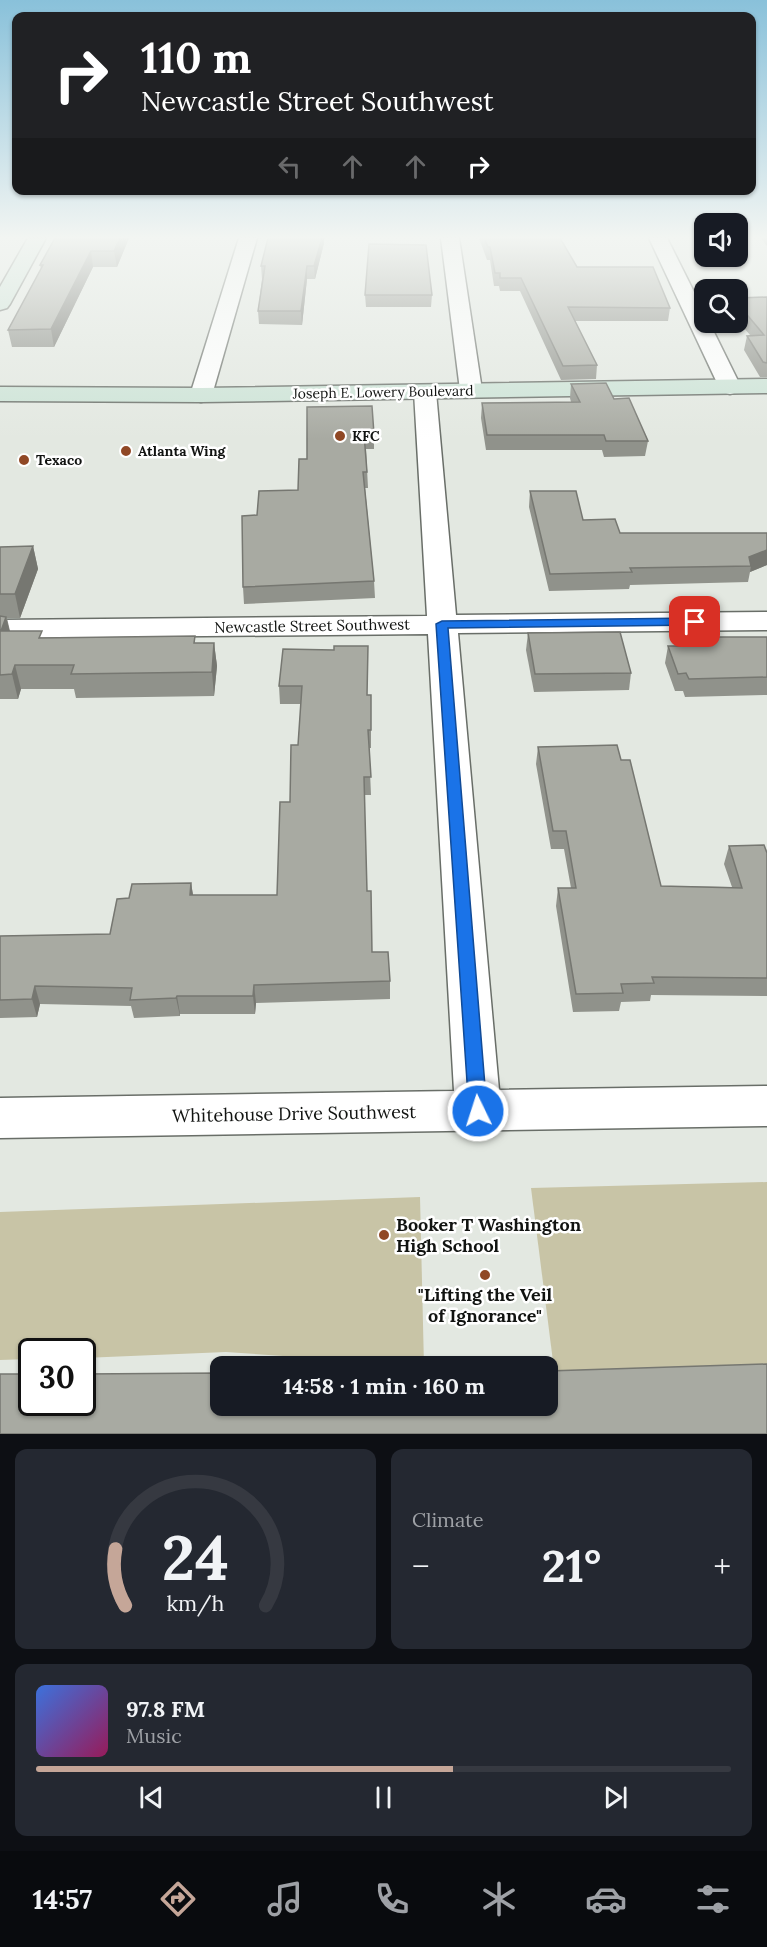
<!DOCTYPE html>
<html lang="en">
<head>
<meta charset="utf-8">
<style>
  body { margin:0; font-family:Lora,serif; background:#242831; color:#f1f3f6; height:100vh; display:flex; flex-direction:column; font-size:22px; white-space:nowrap }
  * { box-sizing:border-box; margin:0 }
  p { font-size:20px; color:#9ea1a6 }
  .icon { flex:none; width:33px; height:33px; fill:none; stroke:currentColor; stroke-width:2; stroke-linecap:round; stroke-linejoin:round }
  .map { position:relative; height:1434px; overflow:hidden }
  .details { display:flex; flex-direction:column; gap:15px; padding:15px; background:#0d0f14; flex:1 }
  .details>* { flex:none }
  .banner { position:absolute; left:12px; top:12px; width:744px; height:183px; border-radius:12px; box-shadow:0 2px 4px #0004; background:#202124; color:#fff; overflow:hidden }
  .controls { position:absolute; left:694px; top:213px; display:grid; gap:12px }
  .controls a { display:grid; place-items:center; width:54px; height:54px; border-radius:12px; background:#171b24; box-shadow:0 2px 4px #0004; font-size:30px }
  .speed { position:absolute; left:18px; top:1338px; display:flex; gap:12px; font-size:30px; font-weight:700; text-align:center }
  .speed>* { display:grid; place-content:center; width:78px; height:78px; border-radius:50%; background:#171b24; box-shadow:0 2px 4px #0004; line-height:1 }
  .speed .limit { border:3px solid #111; border-radius:9px; background:#fff; color:#111 }
  .pin { position:absolute; display:grid; place-items:center; width:51px; height:51px; color:#fff; margin:-26px; border-radius:12px; box-shadow:0 3px 9px #0006 }
  .me { position:absolute; width:66px; margin:-33px; rotate:356deg; stroke-linejoin:round; filter:drop-shadow(0 0 4px #0008) }
  .turn { display:flex; align-items:center; gap:21px; height:126px; padding:0 30px; font-size:27px }
  .turn .icon { width:78px; height:78px; stroke-width:2.5 }
  .turn b { display:block; font-size:42px; line-height:51px }
  .lanes { display:flex; align-items:center; height:57px; padding:0 30px; background:#0003; justify-content:center; gap:30px; direction:ltr }
  .lanes .off { opacity:.35 }
  .big { font-size:45px; font-weight:700; line-height:1.1 }
  .details .card { flex:1; display:flex; flex-direction:column; justify-content:center; gap:9px; min-width:0; padding:0 21px; border-radius:12px; background:#242831 }
  .details .dial { align-items:center; gap:0 }
  .dial svg { height:156px; overflow:visible; fill:none; stroke:#363941; stroke-width:7; stroke-linecap:round; text-anchor:middle }
  .dial text { fill:#f1f3f6; stroke:none }
  .song { display:flex; align-items:center; gap:18px }
  .cover { width:72px; height:72px; border-radius:9px; background:linear-gradient(135deg,hsl(220 70% 55%),hsl(330 70% 35%)) }
  .played { height:6px; border-radius:3px; background:linear-gradient(90deg,#c5a698 60%,#363941 60%) }
  .keys { display:flex; justify-content:space-around; direction:ltr }
  .heat { display:flex; justify-content:space-between; align-items:center; font-size:33px; direction:ltr }
  .details .tiles { flex:1; display:grid; gap:15px; grid-template-columns:1fr 1fr }
  .card:last-child { grid-column:span 2 }
  .trip { position:absolute; left:210px; top:1356px; width:348px; height:60px; border-radius:12px; background:#171b24; box-shadow:0 2px 4px #0004; font-weight:700; line-height:60px; text-align:center }
  .menu { display:flex; height:96px; justify-content:space-around; align-items:center; background:#090b0e; color:#9ea1a6 }
  .menu .icon { width:42px; height:42px }
  .menu .current { color:#c5a698 }
  .menu b { font-size:27px; color:#f1f3f6 }
  .map>svg:first-child { display:block }
</style>
</head>
<body>
<div class="map">
<svg width="767" height="1434" viewBox="0 0 767 1434">
  <rect width="100%" height="100%" fill="#e3e8e1"/>
  <g fill="#c8c4a6">
    <path d="M767,1182V1386L557,1393L531,1188Z"/>
    <path d="M420,1197L424,1366H316L283,1356L226,1352L83,1358L82,1352H32L31,1359L0,1360V1212Z"/>
  </g>
  <g fill="none" stroke-linecap="round" stroke-linejoin="round">
    <g stroke="#696e68" stroke-width="3">
      <g id="street">
        <path d="M239,238H257L212,395L209,400L201,402L193,400L190,395Z"/>
        <path d="M441,238H459L482,390L479,395L471,397L463,395L460,390Z"/>
        <path d="M649,238H667L705,314V322H709L741,387L738,392L730,394L722,392L719,387Z"/>
        <path d="M425,385L433,387L436,392L456,615L767,612V630L458,633L499,1090L767,1086V1126L0,1138V1098L454,1091L428,634L0,638V620L427,616L414,392L417,387Z"/>
      </g>
    </g>
    <g stroke="#696e68" stroke-width="3">
      <g id="secondary">
        <path d="M28,238H46L10,304L7,308L0,310V287Z"/>
        <path d="M767,379V393L201,402L0,401V387L201,388Z"/>
      </g>
    </g>
    <use href="#street" fill="#fff" fill-rule="evenodd"/>
    <use href="#secondary" fill="#cce3d6" fill-rule="evenodd"/>
  </g>
  <g fill="#90928b">
    <path d="M55,238H129L117,267H93L54,347H12L8,330L41,269L40,265Z"/>
    <path d="M479,238H560L577,267L670,308L668,321H575L597,365L596,379L561,380L520,291H500L499,286H494L490,260H487Z"/>
    <path d="M761,238H767V246Z"/>
    <path d="M324,243L315,279H307L302,325L259,324L258,311L262,279L261,266Z"/>
    <path d="M365,295H432L431,307H366Z"/>
    <path d="M767,297V377H760L744,350L747,336L750,335L738,321V298Z"/>
    <path d="M571,384L614,399L648,441L645,456L604,457L602,450H486L481,418L482,403L571,402L570,398Z"/>
    <path d="M307,407L374,434V449H366L368,488H365L374,581L375,598L244,604L243,587L257,515L298,490L307,459Z"/>
    <path d="M530,491L583,520L620,533H767V565L750,572L748,582L630,585L629,589L549,591L529,507Z"/>
    <path d="M33,546L38,569L20,618H7L10,631L43,638L196,643H214L217,666L214,696L76,698L74,689H21L18,699H0V547Z"/>
    <path d="M528,633L631,673L629,690L534,692L526,650Z"/>
    <path d="M684,637H767V695L685,697L683,691H675L665,663L668,646H682Z"/>
    <path d="M368,646L367,695H371V748H369L371,795H364L367,891L372,952L390,981V999L256,1003L255,1014H180V1016L134,1018L131,1006L40,1004L37,1017L0,1018V936L110,934L129,898L191,883L193,895H277L298,745L301,704H280L279,686L334,650Z"/>
    <path d="M538,747L621,760L661,886L732,887L724,864L729,846L767,853V996L651,995L650,1001L621,1002L619,1011L573,1012L556,906L558,888H571L564,849H551L536,764Z"/>
  </g>
  <g fill="#767771">
    <path d="M120,238H129L117,267L114,251Z"/>
    <path d="M322,238H324V243L315,279L314,266Z"/>
    <path d="M91,251L93,267L54,347L51,329Z"/>
    <path d="M307,266V279L302,325L301,311Z"/>
    <path d="M33,546L38,569L20,618L15,594Z"/>
    <path d="M767,550V565L750,572L751,566L749,557Z"/>
    <path d="M6,617L12,640L1,631Z"/>
    <path d="M214,643L217,666L214,696L212,672Z"/>
    <path d="M15,665L21,689L18,699L12,674Z"/>
    <path d="M191,883L194,901L190,895Z"/>
    <path d="M254,985L256,1003L255,1014L253,996Z"/>
    <path d="M35,986L40,1004L37,1017L32,999Z"/>
    <path d="M177,996L180,1014V1016L176,998Z"/>
  </g>
  <g fill="#a8aaa2" stroke="#767771" stroke-width="1.5">
    <path d="M55,238H120L114,251H91L51,329L8,330L43,265H40Z"/>
    <path d="M268,238H322L314,266H307L301,311H258L265,266H261Z"/>
    <path d="M484,238H560L577,267H653L670,308L568,307L597,365L563,366L521,278H500V273H495L490,247H488Z"/>
    <path d="M369,244L426,245L432,295H365Z"/>
    <path d="M767,297V363L763,362L747,336L764,335L738,304V298Z"/>
    <path d="M606,383L614,399L629,398L648,441H606L604,435H487L482,403L580,402L571,384Z"/>
    <path d="M372,406L374,434H364L367,472H363L374,581L243,587L242,516L257,515L259,491L298,490L299,459H307V407Z"/>
    <path d="M530,491H576L583,520L615,519L620,533H767V550L749,557L751,566L630,568L632,572L550,574Z"/>
    <path d="M33,546L15,594H0V547Z"/>
    <path d="M0,616L6,617L1,631H42L39,638L195,636L194,643H214L212,672L71,674L74,665H15L12,674L0,675Z"/>
    <path d="M620,632L631,673L535,674L528,633Z"/>
    <path d="M684,637H767V677L689,679L686,673L678,674L668,646H687Z"/>
    <path d="M334,646H368L367,695H371V730H368L371,777H364L367,891H371L372,952H388L390,981L254,985L253,996H177L176,998L130,1000L132,988L35,986L32,999L0,1000V936L110,934L117,899L129,898L132,884L191,883L190,895H277L280,802H290L291,745H298L302,686H279L283,649L334,650Z"/>
    <path d="M617,745L621,760H630L661,886L742,888L729,846L764,845L767,853V978L652,977L654,983L621,984L623,993L576,994L558,888H576L566,831H553L538,747Z"/>
    <path d="M767,1364V1434H0V1374H32V1402H82V1374L220,1373V1406H548V1371Z"/>
  </g>
  <linearGradient id="sky" x2="0" y2="1"><stop stop-color="#89c1da"/><stop offset="0.54" stop-color="#f2f5f2"/><stop offset="1" stop-color="#f2f5f2" stop-opacity="0"/></linearGradient>
  <rect width="767" height="439" fill="url(#sky)"/>
  <path fill="#1a73e8" stroke="#114b97" stroke-width="1.5" d="M695,618L699,620L701,622L699,625L448,628L487,1111L485,1117L478,1119L471,1117L469,1111L436,624L442,621Z"/>
  <g fill="#904825" stroke="#fff" stroke-width="2">
    <circle cx="340" cy="436" r="6"/>
    <circle cx="126" cy="451" r="6"/>
    <circle cx="24" cy="460" r="6"/>
    <circle cx="384" cy="1235" r="6"/>
    <circle cx="485" cy="1275" r="6"/>
  </g>
  <g text-anchor="middle" stroke-width="5" stroke-linejoin="round" paint-order="stroke">
    <g font-size="14" fill="#111311" stroke="#fff">
      <text transform="translate(383 392) rotate(-1)" y="5">Joseph E. Lowery Boulevard</text>
    </g>
    <g font-size="14" font-weight="bold" fill="#111311" stroke="#fff" text-anchor="start">
      <text x="352" y="441">KFC</text>
      <text x="138" y="456">Atlanta Wing</text>
      <text x="36" y="465">Texaco</text>
    </g>
    <g font-size="15" fill="#111311" stroke="#fff">
      <text transform="translate(312 626) rotate(-1)" y="5">Newcastle Street Southwest</text>
    </g>
    <g font-size="18" fill="#111311" stroke="#fff">
      <text transform="translate(294 1114) rotate(-1)" y="6">Whitehouse Drive Southwest</text>
    </g>
    <g font-size="18" font-weight="bold" fill="#111311" stroke="#fff" text-anchor="start">
      <text x="396" y="1231">Booker T Washington<tspan x="396" dy="21">High School</tspan></text>
      <text x="485" y="1301" text-anchor="middle">"Lifting the Veil<tspan x="485" dy="21">of Ignorance"</tspan></text>
    </g>
  </g>
</svg>
<div class="controls">
<a><svg class="icon" aria-label="sound" viewBox="0 0 24 24"><path d="M4 9h4l5-4v14l-5-4H4zM17 9q2 3 0 6"/></svg></a>
<a><svg class="icon" aria-label="search" viewBox="0 0 24 24"><circle cx="10" cy="10" r="6"/><path d="M15 15l6 6"/></svg></a>
</div>
<div class="speed"><div class="limit">30</div></div>
<div class="pin" style="left:695px;top:622px;background:#d93025"><svg class="icon" aria-label="arrive" viewBox="0 0 24 24"><path d="M6 21V4h12l-3 4 3 4H6"/></svg></div>
<svg class="me" style="left:478px;top:1111px" viewBox="-20 -20 40 40"><circle r="17" fill="#1a73e8" stroke="#fff" stroke-width="3"/><path d="M0-11L8 9 0 5-8 9z" fill="#fff"/></svg>
<div class="trip">14:58 · 1 min · 160 m</div>
<div class="banner">
<div class="turn"><svg class="icon" aria-label="right" viewBox="0 0 24 24"><path d="M7 20v-9h11M14 6l5 5-5 5"/></svg><div><b>110 m</b>Newcastle Street Southwest</div></div>
<div class="lanes"><svg class="icon off" aria-label="left" viewBox="0 0 24 24"><path d="M17 20v-9H6M10 6l-5 5 5 5"/></svg><svg class="icon off" aria-label="ahead" viewBox="0 0 24 24"><path d="M12 20V5M6 11l6-6 6 6"/></svg><svg class="icon off" aria-label="ahead" viewBox="0 0 24 24"><path d="M12 20V5M6 11l6-6 6 6"/></svg><svg class="icon" aria-label="right" viewBox="0 0 24 24"><path d="M7 20v-9h11M14 6l5 5-5 5"/></svg></div>
</div>
</div>
<section class="details">
<div class="tiles">
<div class="card dial"><svg viewBox="0 0 100 80">
<path d="M14 69A42 42 0 1 1 86 69"/>
<path d="M14 69A42 42 0 0 1 9 40" stroke="#c5a698"/>
<text x="50" y="56" font-size="32" font-weight="700">24</text>
<text x="50" y="72" font-size="11">km/h</text>
</svg></div>
<div class="card"><p>Climate</p>
<div class="heat"><a>−</a><b class="big">21°</b><a>+</a></div>
</div>
<div class="card">
<div class="song"><i class="cover"></i><div><b>97.8 FM</b><p>Music</p></div></div>
<div class="played"></div>
<div class="keys"><svg class="icon" aria-label="previous" viewBox="0 0 24 24"><path d="M18 5L8 12l10 7zM5 5v14"/></svg><svg class="icon" aria-label="pause" viewBox="0 0 24 24"><path d="M8 5v14M16 5v14"/></svg><svg class="icon" aria-label="next" viewBox="0 0 24 24"><path d="M6 5l10 7-10 7zM19 5v14"/></svg></div>
</div>
</div>
</section>
<nav class="menu">
<b>14:57</b>
<svg class="icon current" aria-label="directions" viewBox="0 0 24 24"><path d="M12 3l9 9-9 9-9-9zM9 14v-3h6M13 9l2 2-2 2"/></svg>
<svg class="icon" aria-label="music" viewBox="0 0 24 24"><path d="M9 18V5l10-2v13"/><circle cx="6" cy="18" r="3"/><circle cx="16" cy="16" r="3"/></svg>
<svg class="icon" aria-label="phone" viewBox="0 0 24 24"><path d="M5 4h4l2 5-3 2q2 4 5 5l2-3 5 2v4C11 20 4 13 5 4z"/></svg>
<svg class="icon" aria-label="climate" viewBox="0 0 24 24"><path d="M12 3v18M4 7l16 10M4 17L20 7"/></svg>
<svg class="icon" aria-label="car" viewBox="0 0 24 24"><path d="M5 17H2v-5l4-1 3-4h7l3 4 3 1v5h-3M9 17h6M6 11h13"/><circle cx="7" cy="17" r="2"/><circle cx="17" cy="17" r="2"/></svg>
<svg class="icon" aria-label="filters" viewBox="0 0 24 24"><path d="M4 7h16M4 17h16"/><circle cx="9" cy="7" r="2"/><circle cx="15" cy="17" r="2"/></svg>
</nav>
</body>
</html>
